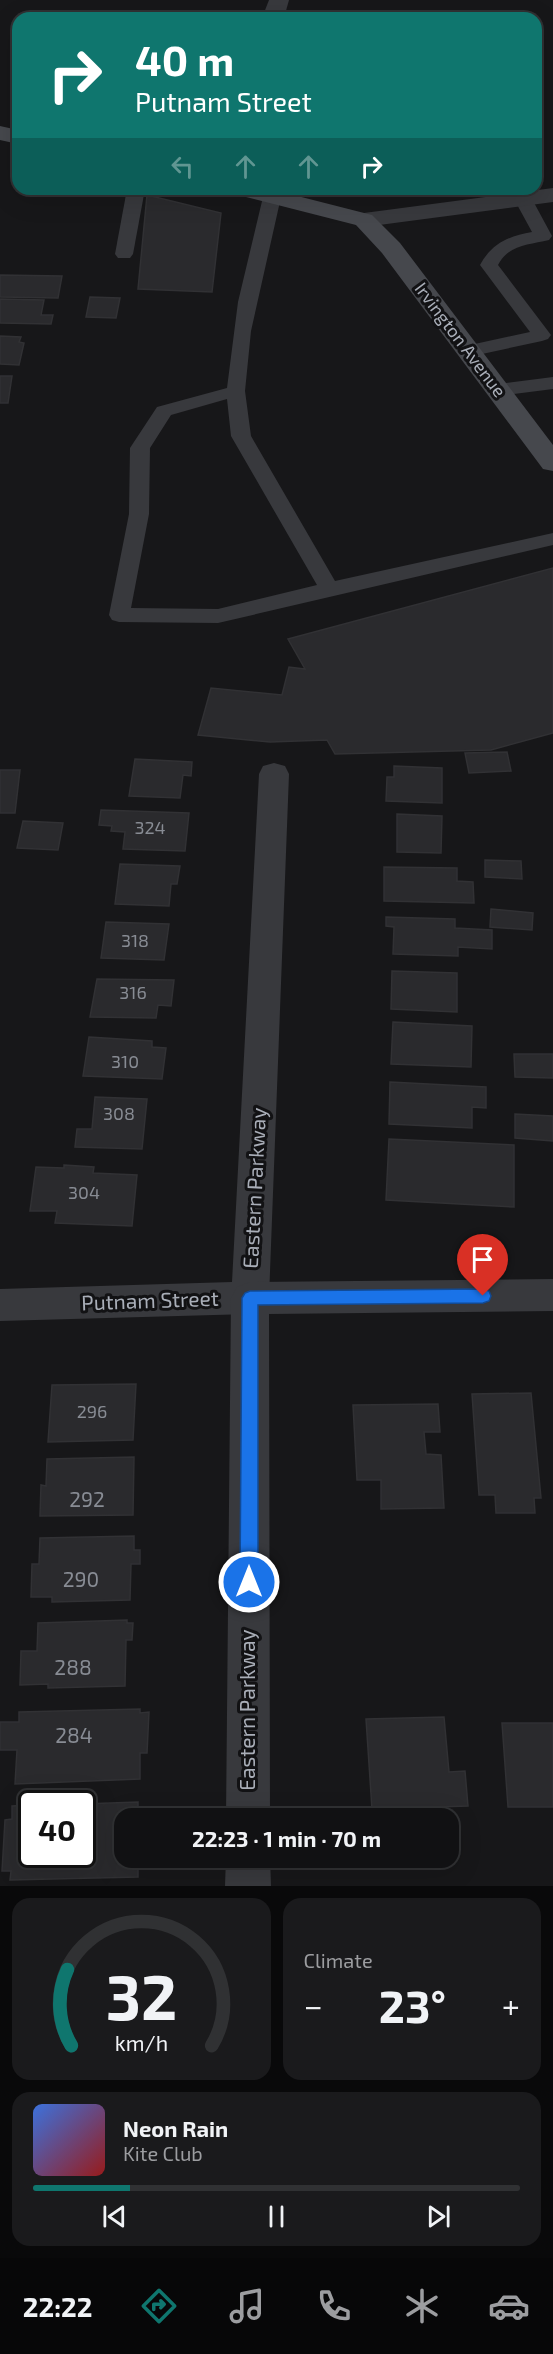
<!DOCTYPE html>
<html lang="en">
<head>
<meta charset="utf-8">
<style>
  body { margin:0; font-family:"Exo 2",sans-serif; background:#1a1a1c; color:#f1f3f6; height:100vh; display:flex; flex-direction:column; font-size:22px; white-space:nowrap }
  * { box-sizing:border-box; margin:0 }
  p { font-size:20px; color:#9c9da0 }
  .icon { flex:none; width:33px; height:33px; fill:none; stroke:currentColor; stroke-width:2; stroke-linecap:round; stroke-linejoin:round }
  .map { position:relative; height:1886px; overflow:hidden }
  .side { display:flex; flex-direction:column; gap:12px; padding:12px; background:#09090a; flex:1 }
  .side>* { flex:none }
  .guide { position:absolute; left:12px; top:12px; width:530px; height:183px; border-radius:18px; box-shadow:0 6px 24px #0002,0 0 0 2px #303133; background:#0f766e; color:#fff; overflow:hidden }
  .speed { position:absolute; left:18px; top:1790px; display:flex; gap:12px; font-size:30px; font-weight:700; text-align:center }
  .speed>* { display:grid; place-content:center; width:78px; height:78px; border-radius:50%; background:#111113; box-shadow:0 6px 24px #0002,0 0 0 2px #303133; line-height:1 }
  .speed .limit { border:3px solid #111; border-radius:9px; background:#fff; color:#111 }
  .pin { position:absolute; display:grid; place-items:center; width:51px; height:51px; color:#fff; margin:-62px -26px; border-radius:50% 50% 50% 0; rotate:-45deg; box-shadow:0 0 6px #0007 }
  .pin .icon { rotate:45deg }
  .me { position:absolute; width:66px; margin:-33px; rotate:0deg; stroke-linejoin:round; filter:drop-shadow(0 0 4px #0008) }
  .turn { display:flex; align-items:center; gap:21px; height:126px; padding:0 24px; font-size:27px }
  .turn .icon { width:78px; height:78px; stroke-width:2.5 }
  .turn b { display:block; font-size:42px; line-height:51px }
  .lanes { display:flex; align-items:center; height:57px; padding:0 24px; background:#0003; justify-content:center; gap:30px; direction:ltr }
  .lanes .off { opacity:.35 }
  .big { font-size:45px; font-weight:700; line-height:1.1 }
  .side .card { flex:1; display:flex; flex-direction:column; justify-content:center; gap:9px; min-width:0; padding:0 21px; border-radius:18px; background:#1a1a1c }
  .side .dial { align-items:center; gap:0 }
  .dial svg { height:156px; overflow:visible; fill:none; stroke:#303133; stroke-width:7; stroke-linecap:round; text-anchor:middle }
  .dial text { fill:#f1f3f6; stroke:none }
  .song { display:flex; align-items:center; gap:18px }
  .cover { width:72px; height:72px; border-radius:9px; background:linear-gradient(135deg,hsl(220 70% 55%),hsl(0 70% 35%)) }
  .played { height:6px; border-radius:3px; background:linear-gradient(90deg,#0f766e 20%,#303133 20%) }
  .keys { display:flex; justify-content:space-around; direction:ltr }
  .heat { display:flex; justify-content:space-between; align-items:center; font-size:33px; direction:ltr }
  .side .tiles { flex:1; display:grid; gap:12px; grid-template-columns:1fr 1fr }
  .card:last-child { grid-column:span 2 }
  .trip { position:absolute; left:114px; top:1808px; width:345px; height:60px; border-radius:18px; background:#111113; box-shadow:0 6px 24px #0002,0 0 0 2px #303133; font-weight:700; line-height:60px; text-align:center }
  .tab-bar { display:flex; height:96px; justify-content:space-around; align-items:center; background:#070708; color:#9c9da0 }
  .tab-bar .icon { width:42px; height:42px }
  .tab-bar .selected { color:#0f766e }
  .tab-bar b { font-size:27px; color:#f1f3f6 }
  .map>svg:first-child { display:block }
</style>
</head>
<body>
<div class="map">
<svg width="553" height="1886" viewBox="0 0 553 1886">
  <rect width="100%" height="100%" fill="#171719"/>
  <g fill="#2a2a2d" stroke="#313134" stroke-width="1.5">
    <path d="M147,195L221,213L212,292L138,289Z"/>
    <path d="M0,275L62,276L58,298L0,297Z"/>
    <path d="M90,297L120,298L116,318L86,317Z"/>
    <path d="M0,299L44,300L41,315H53L51,324L0,323Z"/>
    <path d="M0,336L21,337L19,342L24,343L19,365L0,364Z"/>
    <path d="M0,376H12L8,403H0Z"/>
    <path d="M553,568V733L491,750L335,754L327,740L270,742L198,735L211,688L282,695L289,667L305,669L288,639Z"/>
    <path d="M507,752L511,771L469,773L465,753Z"/>
    <path d="M135,759L192,762L191,776L183,775L180,798L129,796Z"/>
    <path d="M394,766L442,768V803L386,801L387,777H394Z"/>
    <path d="M0,770H20L15,813H0Z"/>
    <path d="M101,810L189,813L185,851L123,849L125,832L111,831L112,826L99,825Z"/>
    <path d="M397,814L442,816L441,853L397,852Z"/>
    <path d="M23,821L63,823L58,850L17,848Z"/>
    <path d="M485,860L521,861L522,879L485,877Z"/>
    <path d="M120,864L180,866L177,884H171L169,906L115,904Z"/>
    <path d="M384,867L457,868V881L473,882L474,903L384,901Z"/>
    <path d="M491,909L533,913L532,930L490,927Z"/>
    <path d="M386,917L455,919V928L492,930V949L458,947V956L393,954L394,927L386,926Z"/>
    <path d="M106,922L169,924L164,960L101,958Z"/>
    <path d="M392,971L457,973V1012L391,1009Z"/>
    <path d="M97,979L174,980L171,1006L158,1005L156,1018L90,1017Z"/>
    <path d="M393,1022L472,1026L471,1067L391,1064Z"/>
    <path d="M89,1037L152,1041V1047L166,1048L162,1079L83,1076Z"/>
    <path d="M514,1054H553V1078L515,1077Z"/>
    <path d="M390,1082L486,1087V1108L472,1107V1128L389,1124Z"/>
    <path d="M95,1097L147,1099L142,1149L75,1147L77,1129H92Z"/>
    <path d="M515,1114L553,1116V1141L515,1138Z"/>
    <path d="M389,1139L514,1145V1207L386,1200Z"/>
    <path d="M64,1165L94,1167L93,1173L137,1175L132,1226L55,1223L57,1211H30L36,1167L64,1168Z"/>
    <path d="M136,1384L133,1440L48,1442L52,1385Z"/>
    <path d="M531,1393L541,1498H534L535,1513H496L495,1495H479L472,1394Z"/>
    <path d="M438,1404L440,1432H424L426,1454L441,1455L444,1508L381,1509V1480H357L353,1405Z"/>
    <path d="M134,1457L133,1515L40,1516L41,1485L46,1486L47,1459Z"/>
    <path d="M134,1536V1550H140V1564H131L130,1600L52,1602V1597H31L32,1564H39L40,1538Z"/>
    <path d="M127,1620V1623H133L132,1640H126L125,1686L48,1688V1684L20,1685L21,1651H37L38,1623Z"/>
    <path d="M140,1709V1713L149,1712L147,1753H140V1779L15,1784L17,1750H0V1722H19V1712Z"/>
    <path d="M444,1717L449,1772L465,1771L468,1806L372,1809L366,1719Z"/>
    <path d="M502,1723H553V1807H508Z"/>
    <path d="M138,1802V1818H124V1857H138V1877L10,1880L11,1871H2L5,1820L12,1819V1806L32,1805V1854H82V1804Z"/>
  </g>
  <g fill="none" stroke-linecap="round" stroke-linejoin="round">
    <g fill="#38393d" fill-rule="evenodd">
      <path d="M127,189H145L133,254L130,258H118L115,254Z"/>
      <path d="M512,189H530L532,199L552,236L549,240C529,245 509,244 498,265L551,335L548,339L542,341L468,357L461,355L459,351L461,347L530,332L480,265C492,243 509,236 532,232L514,199Z"/>
      <path d="M272,192L278,193L281,197L251,331L245,391L251,436L335,581L553,533V545L218,623L119,622L112,620L109,615L129,514L130,448L157,407L227,388L238,302L263,197L266,193ZM227,399L231,436L317,585L218,609L131,608L149,514L150,448L171,415Z"/>
      <path d="M553,377V389L498,396L491,394L489,390L491,386L498,384Z"/>
    </g>
    <g fill="#38393d" fill-rule="evenodd">
      <path d="M269,0H289L284,18H262Z"/>
      <path d="M274,763L285,766L289,774L269,1298L263,1309L250,1314L0,1321V1289L232,1282L259,774L263,766Z"/>
    </g>
    <g fill="#38393d" fill-rule="evenodd">
      <path d="M553,188V202L364,227L356,225L352,220L356,215L364,213Z"/>
      <path d="M553,1279V1311L269,1314L270,1818H226L231,1298L237,1287L250,1282Z"/>
      <path d="M226,1857H270L271,1886H225Z"/>
    </g>
    <g fill="#46484d" fill-rule="evenodd">
      <path d="M0,126L18,130V144L0,140Z"/>
      <path d="M230,189H270L372,215L400,243L553,445V471L543,469L382,253L356,225L234,194Z"/>
    </g>
  </g>
  <path fill="#1a73e8" stroke="#114b97" stroke-width="1.5" d="M483,1289L489,1291L491,1296L489,1301L483,1303L258,1305V1582L255,1587L249,1590L243,1587L240,1582L242,1298L245,1293L250,1291Z"/>
  <g text-anchor="middle" stroke-width="6" stroke-linejoin="round" paint-order="stroke">
    <g font-size="18" fill="#a9aeb8" stroke="#121214">
      <text transform="translate(460 340) rotate(53)" y="6">Irvington Avenue</text>
    </g>
    <g font-size="18" fill="#888c94">
      <text x="150" y="834">324</text>
      <text x="135" y="947">318</text>
      <text x="133" y="999">316</text>
      <text x="125" y="1068">310</text>
      <text x="119" y="1120">308</text>
      <text x="84" y="1199">304</text>
      <text x="92" y="1418">296</text>
    </g>
    <g font-size="21" fill="#a9aeb8" stroke="#121214">
      <text transform="translate(255 1188) rotate(-87)" y="7">Eastern Parkway</text>
      <text transform="translate(150 1301) rotate(-2)" y="7">Putnam Street</text>
      <text transform="translate(248 1710) rotate(-90)" y="7">Eastern Parkway</text>
    </g>
    <g font-size="21" fill="#888c94">
      <text x="87" y="1507">292</text>
      <text x="81" y="1587">290</text>
      <text x="73" y="1675">288</text>
      <text x="74" y="1743">284</text>
    </g>
  </g>
</svg>
<div class="speed"><div class="limit">40</div></div>
<div class="pin" style="left:483px;top:1296px;background:#d93025"><svg class="icon" aria-label="arrive" viewBox="0 0 24 24"><path d="M6 21V4h12l-3 4 3 4H6"/></svg></div>
<svg class="me" style="left:249px;top:1582px" viewBox="-20 -20 40 40"><circle r="17" fill="#1a73e8" stroke="#fff" stroke-width="3"/><path d="M0-11L8 9 0 5-8 9z" fill="#fff"/></svg>
<div class="trip">22:23 · 1 min · 70 m</div>
<div class="guide">
<div class="turn"><svg class="icon" aria-label="right" viewBox="0 0 24 24"><path d="M7 20v-9h11M14 6l5 5-5 5"/></svg><div><b>40 m</b>Putnam Street</div></div>
<div class="lanes"><svg class="icon off" aria-label="left" viewBox="0 0 24 24"><path d="M17 20v-9H6M10 6l-5 5 5 5"/></svg><svg class="icon off" aria-label="ahead" viewBox="0 0 24 24"><path d="M12 20V5M6 11l6-6 6 6"/></svg><svg class="icon off" aria-label="ahead" viewBox="0 0 24 24"><path d="M12 20V5M6 11l6-6 6 6"/></svg><svg class="icon" aria-label="right" viewBox="0 0 24 24"><path d="M7 20v-9h11M14 6l5 5-5 5"/></svg></div>
</div>
</div>
<section class="side">
<div class="tiles">
<div class="card dial"><svg viewBox="0 0 100 80">
<path d="M14 69A42 42 0 1 1 86 69"/>
<path d="M14 69A42 42 0 0 1 12 30" stroke="#0f766e"/>
<text x="50" y="56" font-size="32" font-weight="700">32</text>
<text x="50" y="72" font-size="11">km/h</text>
</svg></div>
<div class="card"><p>Climate</p>
<div class="heat"><a>−</a><b class="big">23°</b><a>+</a></div>
</div>
<div class="card">
<div class="song"><i class="cover"></i><div><b>Neon Rain</b><p>Kite Club</p></div></div>
<div class="played"></div>
<div class="keys"><svg class="icon" aria-label="previous" viewBox="0 0 24 24"><path d="M18 5L8 12l10 7zM5 5v14"/></svg><svg class="icon" aria-label="pause" viewBox="0 0 24 24"><path d="M8 5v14M16 5v14"/></svg><svg class="icon" aria-label="next" viewBox="0 0 24 24"><path d="M6 5l10 7-10 7zM19 5v14"/></svg></div>
</div>
</div>
</section>
<nav class="tab-bar">
<b>22:22</b>
<svg class="icon selected" aria-label="directions" viewBox="0 0 24 24"><path d="M12 3l9 9-9 9-9-9zM9 14v-3h6M13 9l2 2-2 2"/></svg>
<svg class="icon" aria-label="music" viewBox="0 0 24 24"><path d="M9 18V5l10-2v13"/><circle cx="6" cy="18" r="3"/><circle cx="16" cy="16" r="3"/></svg>
<svg class="icon" aria-label="phone" viewBox="0 0 24 24"><path d="M5 4h4l2 5-3 2q2 4 5 5l2-3 5 2v4C11 20 4 13 5 4z"/></svg>
<svg class="icon" aria-label="climate" viewBox="0 0 24 24"><path d="M12 3v18M4 7l16 10M4 17L20 7"/></svg>
<svg class="icon" aria-label="car" viewBox="0 0 24 24"><path d="M5 17H2v-5l4-1 3-4h7l3 4 3 1v5h-3M9 17h6M6 11h13"/><circle cx="7" cy="17" r="2"/><circle cx="17" cy="17" r="2"/></svg>
</nav>
</body>
</html>
